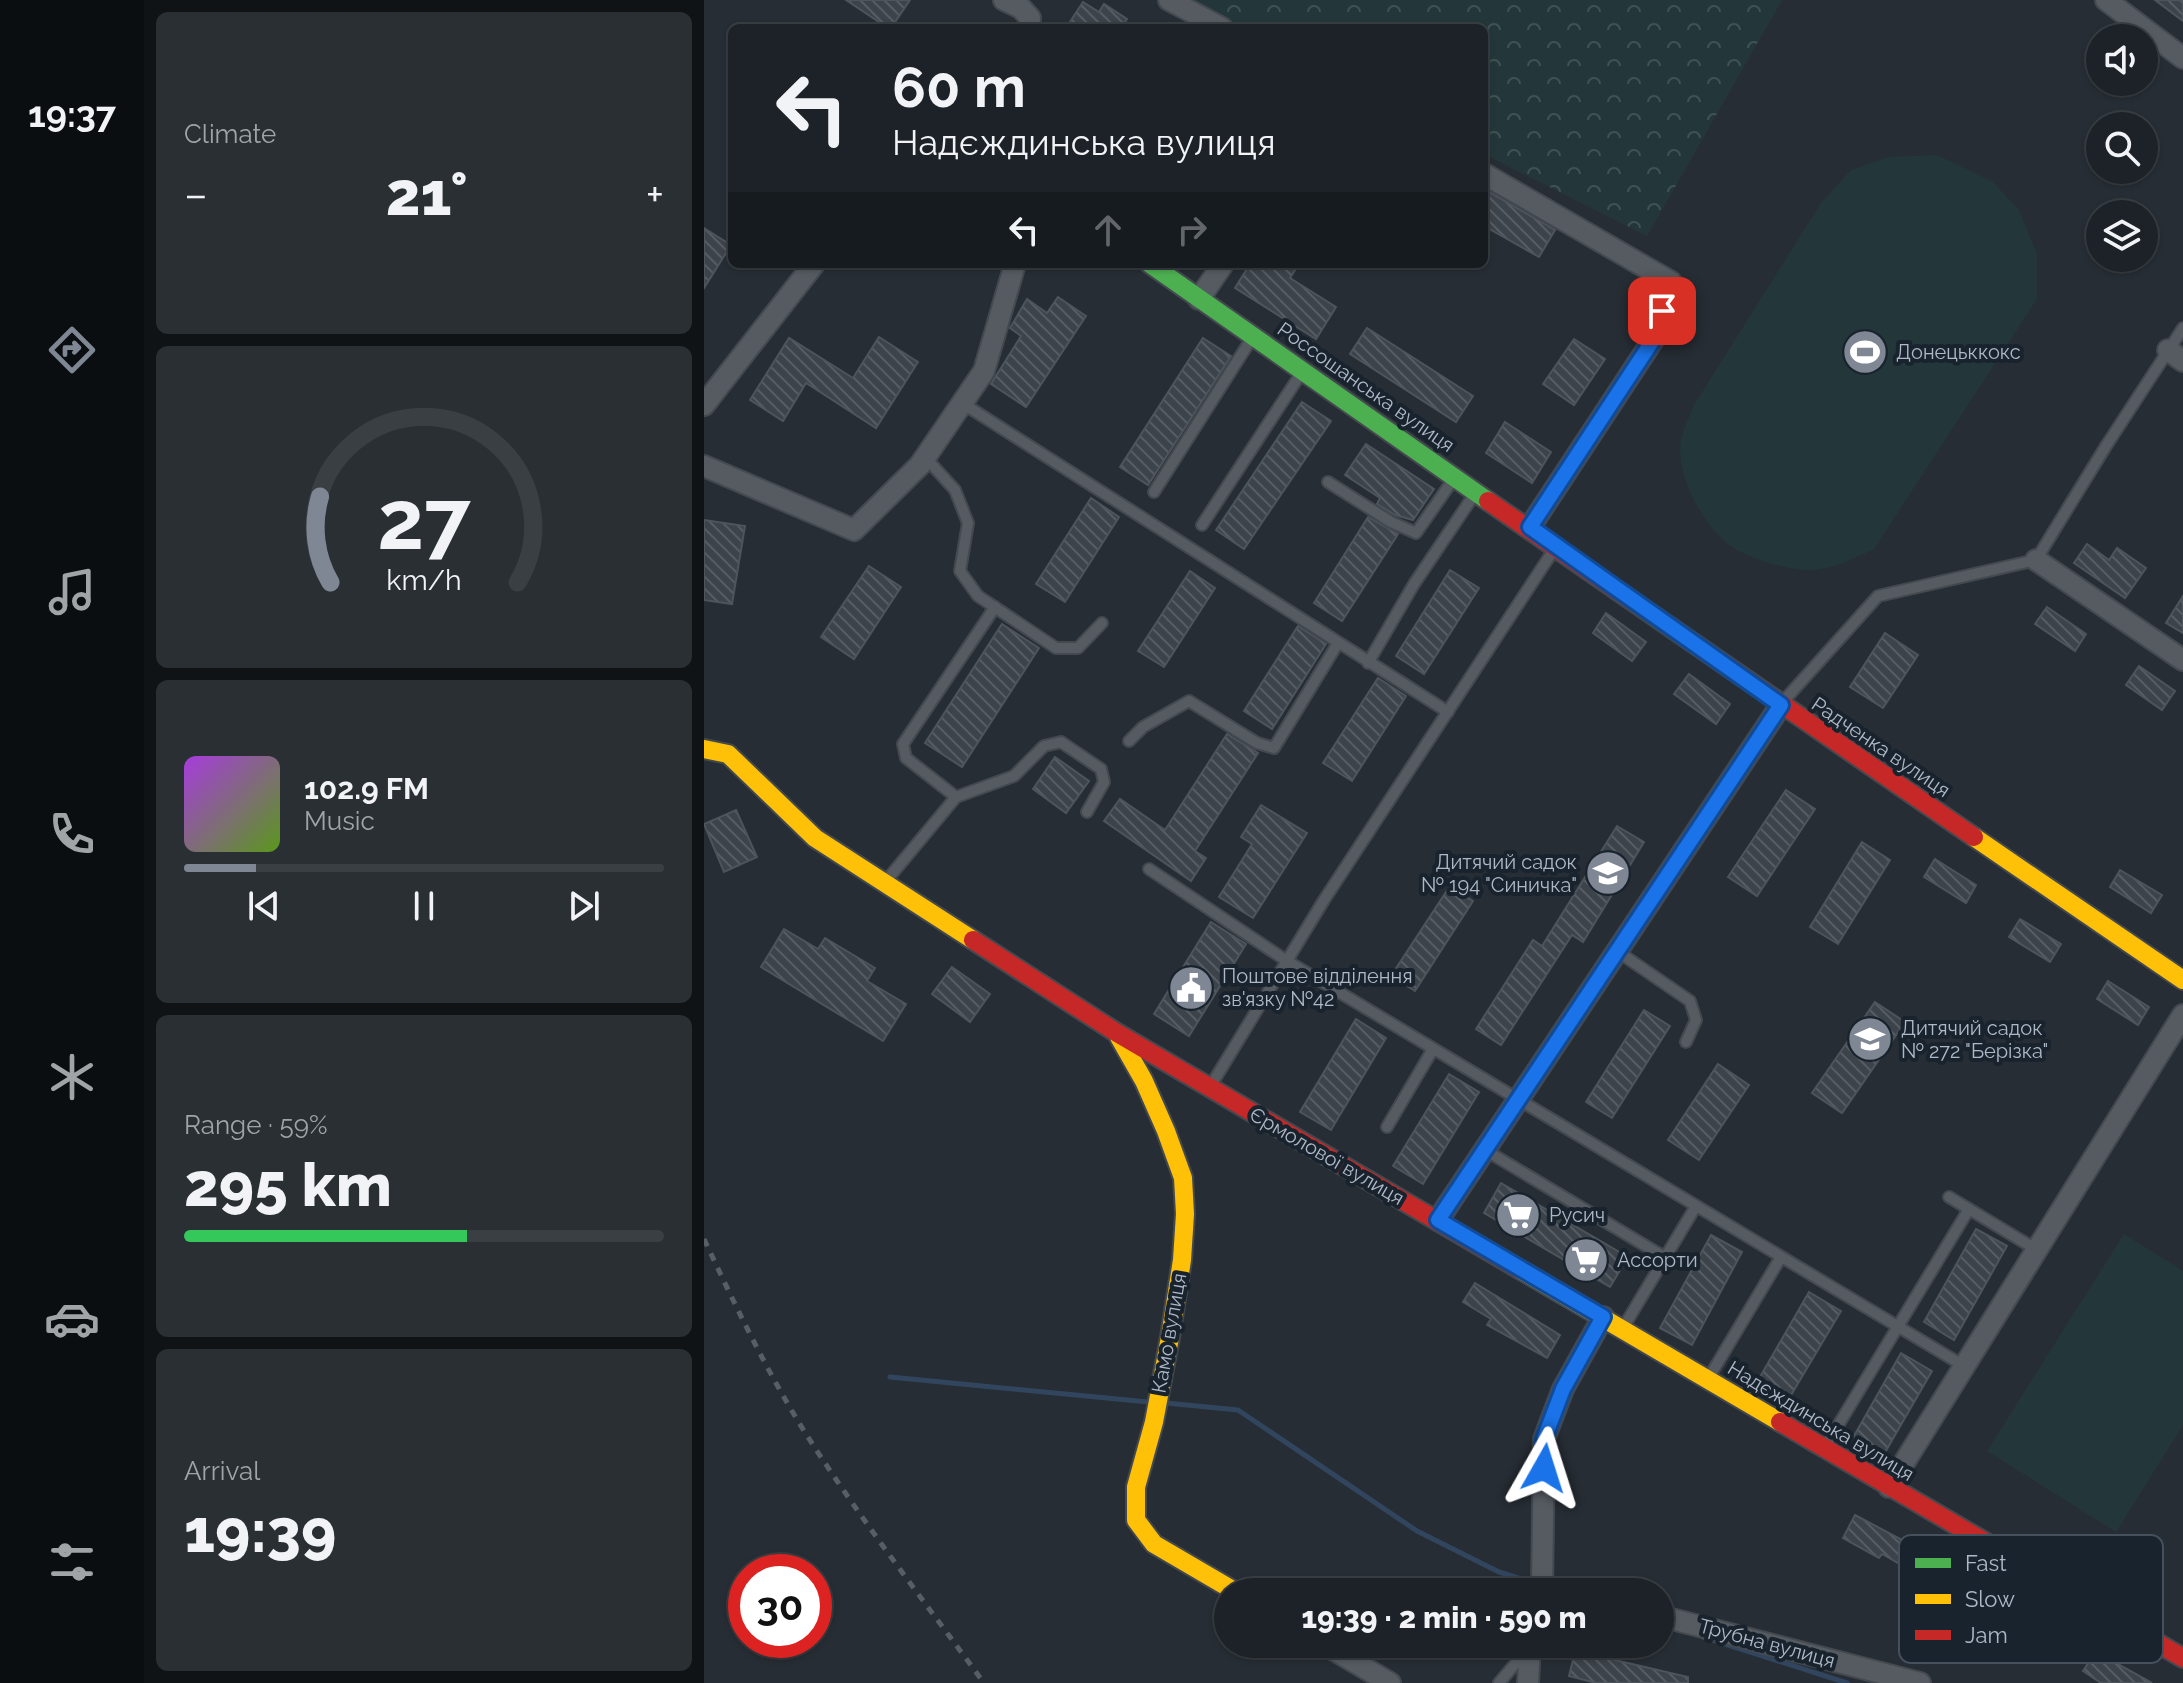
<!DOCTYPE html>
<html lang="en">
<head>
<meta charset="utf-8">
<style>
  body { margin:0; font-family:Raleway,sans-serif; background:#292f33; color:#f1f3f6; height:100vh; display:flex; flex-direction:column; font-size:30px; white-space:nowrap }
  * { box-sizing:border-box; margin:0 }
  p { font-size:26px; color:#a0a4a7 }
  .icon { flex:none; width:44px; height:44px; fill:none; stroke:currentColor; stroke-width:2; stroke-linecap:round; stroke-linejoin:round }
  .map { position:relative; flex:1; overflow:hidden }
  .sheet { display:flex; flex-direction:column; gap:12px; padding:12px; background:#0f1315; width:560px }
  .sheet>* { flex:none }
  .hud { position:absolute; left:24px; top:24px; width:760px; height:244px; border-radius:12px; box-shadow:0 2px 6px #0004,0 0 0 2px #3a3f44; background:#1c2227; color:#f1f3f6; overflow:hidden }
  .tools { position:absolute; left:1382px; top:24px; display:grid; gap:16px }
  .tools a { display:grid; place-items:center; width:72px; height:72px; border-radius:50%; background:#1c2227; box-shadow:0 2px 6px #0004,0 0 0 2px #3a3f44; font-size:40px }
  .speed { position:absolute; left:24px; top:1554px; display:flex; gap:16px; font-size:40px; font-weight:700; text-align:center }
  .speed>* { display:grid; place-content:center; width:104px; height:104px; border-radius:50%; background:#1c2227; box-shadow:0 2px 6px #0004,0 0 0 2px #3a3f44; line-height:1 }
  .speed .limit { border:12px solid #d22; background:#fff; color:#111 }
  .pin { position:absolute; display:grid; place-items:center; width:68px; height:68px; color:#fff; margin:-34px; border-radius:16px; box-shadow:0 4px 12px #0006 }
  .me { position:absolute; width:88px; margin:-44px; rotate:6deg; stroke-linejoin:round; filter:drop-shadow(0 0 6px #0008) }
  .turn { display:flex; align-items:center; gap:28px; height:168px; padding:0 32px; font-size:36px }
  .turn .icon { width:104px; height:104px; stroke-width:2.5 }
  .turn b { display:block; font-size:56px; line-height:68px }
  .lanes { display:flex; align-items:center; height:76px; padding:0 32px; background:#0003; justify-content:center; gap:40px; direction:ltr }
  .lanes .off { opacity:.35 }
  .big { font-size:60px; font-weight:800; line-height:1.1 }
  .sheet .card { flex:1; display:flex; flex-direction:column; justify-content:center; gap:12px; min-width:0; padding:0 28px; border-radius:12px; background:#292f33 }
  .sheet .dial { align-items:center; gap:0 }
  .dial svg { height:208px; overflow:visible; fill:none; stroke:#3a3f44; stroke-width:7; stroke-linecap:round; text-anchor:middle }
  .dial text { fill:#f1f3f6; stroke:none }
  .song { display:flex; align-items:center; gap:24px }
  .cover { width:96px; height:96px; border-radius:12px; background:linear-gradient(135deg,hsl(280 70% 55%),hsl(90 70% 35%)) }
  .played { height:8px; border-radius:4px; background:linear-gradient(90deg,#7e8793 15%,#3a3f44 15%) }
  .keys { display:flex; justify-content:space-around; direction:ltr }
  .heat { display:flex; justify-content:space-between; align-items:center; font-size:44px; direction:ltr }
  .charge { height:12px; border-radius:6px; background:linear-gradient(90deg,#34c759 59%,#3a3f44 0) }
  .trip { position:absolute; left:510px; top:1578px; width:460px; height:80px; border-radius:40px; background:#1c2227; box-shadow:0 2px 6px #0004,0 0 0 2px #3a3f44; font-weight:800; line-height:80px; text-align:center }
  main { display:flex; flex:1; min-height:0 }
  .dock { display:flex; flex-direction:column; width:144px; justify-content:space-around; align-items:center; background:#0b0e10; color:#a0a4a7 }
  .dock .icon { width:56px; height:56px }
  .dock .current { color:#7e8793 }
  .dock b { font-size:36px; color:#f1f3f6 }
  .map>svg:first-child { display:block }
</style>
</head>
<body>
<main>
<nav class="dock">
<b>19:37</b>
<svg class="icon current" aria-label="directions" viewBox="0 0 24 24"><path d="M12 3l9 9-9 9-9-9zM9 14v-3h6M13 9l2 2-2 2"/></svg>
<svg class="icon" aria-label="music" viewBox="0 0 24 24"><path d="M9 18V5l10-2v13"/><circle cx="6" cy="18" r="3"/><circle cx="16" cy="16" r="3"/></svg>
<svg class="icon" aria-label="phone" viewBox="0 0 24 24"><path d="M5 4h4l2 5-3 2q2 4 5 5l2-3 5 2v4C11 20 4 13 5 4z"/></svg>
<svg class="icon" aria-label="climate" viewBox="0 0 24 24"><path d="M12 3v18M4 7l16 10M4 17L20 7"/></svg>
<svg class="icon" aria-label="car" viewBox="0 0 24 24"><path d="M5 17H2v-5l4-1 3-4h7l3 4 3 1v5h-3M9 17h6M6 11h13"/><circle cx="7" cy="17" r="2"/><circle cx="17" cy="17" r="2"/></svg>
<svg class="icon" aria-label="filters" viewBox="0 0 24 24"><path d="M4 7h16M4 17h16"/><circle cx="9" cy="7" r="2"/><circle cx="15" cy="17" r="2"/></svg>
</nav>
<section class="sheet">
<div class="card"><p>Climate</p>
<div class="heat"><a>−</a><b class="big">21°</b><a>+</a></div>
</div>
<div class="card dial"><svg viewBox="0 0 100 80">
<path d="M14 69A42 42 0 1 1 86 69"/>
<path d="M14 69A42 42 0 0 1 10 36" stroke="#7e8793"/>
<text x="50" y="56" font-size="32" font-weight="700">27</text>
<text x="50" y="72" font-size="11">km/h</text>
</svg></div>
<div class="card">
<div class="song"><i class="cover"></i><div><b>102.9 FM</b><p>Music</p></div></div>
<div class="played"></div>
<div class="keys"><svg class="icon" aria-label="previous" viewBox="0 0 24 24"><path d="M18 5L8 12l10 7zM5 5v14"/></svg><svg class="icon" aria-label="pause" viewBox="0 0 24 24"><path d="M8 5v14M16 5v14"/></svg><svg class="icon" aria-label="next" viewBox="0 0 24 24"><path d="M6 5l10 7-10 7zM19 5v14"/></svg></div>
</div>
<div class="card"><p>Range · 59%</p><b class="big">295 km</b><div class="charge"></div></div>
<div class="card"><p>Arrival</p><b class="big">19:39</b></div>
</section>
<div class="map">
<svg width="1479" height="1683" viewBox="0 0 1479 1683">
  <defs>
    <pattern id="park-crowns" width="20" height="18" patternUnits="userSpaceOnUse" patternTransform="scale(2)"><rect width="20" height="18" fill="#23373a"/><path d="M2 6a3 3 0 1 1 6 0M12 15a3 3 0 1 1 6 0" fill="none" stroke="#405255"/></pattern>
    <pattern id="building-back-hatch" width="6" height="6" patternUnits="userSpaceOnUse" patternTransform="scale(2)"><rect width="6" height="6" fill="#3d434a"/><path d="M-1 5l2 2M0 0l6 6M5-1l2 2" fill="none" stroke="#565c63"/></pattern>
  </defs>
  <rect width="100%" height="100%" fill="#262d34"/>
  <g fill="#23373a">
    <path d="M1233,155L1289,182L1315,210L1333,254V299L1170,549C1149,559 1129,569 1106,570C1083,570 1041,558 1024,544C998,524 971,473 977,440C979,429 986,416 990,405L1117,203L1147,170L1185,157Z"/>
    <path d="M1420,1234L1479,1271V1425L1412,1532L1283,1451Z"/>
  </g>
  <path fill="url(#park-crowns)" d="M472,0H1078L943,236L780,154V28H528Z"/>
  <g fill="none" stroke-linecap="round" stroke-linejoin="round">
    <g stroke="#31465e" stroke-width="5">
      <path d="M186,1377L444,1402"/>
      <path d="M462,1403L534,1410L713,1531L795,1572L831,1583"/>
      <path d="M999,1637L1143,1683"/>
    </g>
  </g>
  <g fill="url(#building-back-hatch)" stroke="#4d545c" stroke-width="2">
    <path d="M142,0H206L187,28H184Z"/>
    <path d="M1451,0H1479V21Z"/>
    <path d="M379,2L395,12L400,4L423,19L417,28H362Z"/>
    <path d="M780,189L851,230L835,257L780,226Z"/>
    <path d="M0,228L27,245L0,288Z"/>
    <path d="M546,264H595L586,278L632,307L612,339L531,288Z"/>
    <path d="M354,297L382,316L322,407L287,384L317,336L306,328L323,299L343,313Z"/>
    <path d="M663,328L769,396L752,422L646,354Z"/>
    <path d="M175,337L214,362L172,428L102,383L79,421L46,400L85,338L149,378Z"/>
    <path d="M499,338L527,356L444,485L416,467Z"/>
    <path d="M870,339L901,359L870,405L839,384Z"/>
    <path d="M598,402L627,421L540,549L512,530Z"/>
    <path d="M801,422L847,452L828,483L782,453Z"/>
    <path d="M662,444L730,489L709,520L691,515L673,504L676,498L641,475Z"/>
    <path d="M387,498L415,517L361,602L332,584Z"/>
    <path d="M664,517L694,534L638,621L610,603Z"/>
    <path d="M0,520L41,526L28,604L0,600Z"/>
    <path d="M1383,544L1405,560L1413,548L1442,568L1421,598L1370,563Z"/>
    <path d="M165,566L197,587L150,659L117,637Z"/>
    <path d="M746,570L775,588L720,674L692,656Z"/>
    <path d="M486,571L511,588L460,667L434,651Z"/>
    <path d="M1479,596V633L1462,623Z"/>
    <path d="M1343,607L1382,634L1371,651L1331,624Z"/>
    <path d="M902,613L942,642L928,661L889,633Z"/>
    <path d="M298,624L335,648L258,767L221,743Z"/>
    <path d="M594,626L622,644L568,729L540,711Z"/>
    <path d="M1181,633L1214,655L1179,708L1146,687Z"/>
    <path d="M1435,666L1471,691L1458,710L1422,685Z"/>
    <path d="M985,674L1026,704L1012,724L970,694Z"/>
    <path d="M674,678L702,696L648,781L619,763Z"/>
    <path d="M523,734L554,753L491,851L502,858L487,881L400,821L416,799L461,830Z"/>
    <path d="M351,757L385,781L362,813L329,789Z"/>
    <path d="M1082,790L1111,809L1053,896L1024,877Z"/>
    <path d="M557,805L603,833L549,918L515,897L548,844L537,837Z"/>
    <path d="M32,810L53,857L20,872L0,824Z"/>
    <path d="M913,826L940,842L879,942L868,935L797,1045L772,1029L829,940L838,946Z"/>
    <path d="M1158,842L1186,860L1134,944L1106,927Z"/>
    <path d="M1231,859L1272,885L1262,903L1220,877Z"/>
    <path d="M1416,870L1458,895L1447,913L1406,887Z"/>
    <path d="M746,886L769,901L711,991L687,976Z"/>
    <path d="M1316,919L1357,944L1346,962L1305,937Z"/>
    <path d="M507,922L542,944L485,1036L450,1014Z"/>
    <path d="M80,929L114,949L121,938L171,968L163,981L202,1004L179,1041L57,967Z"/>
    <path d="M248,967L286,994L266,1022L228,994Z"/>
    <path d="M1404,981L1445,1007L1434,1025L1393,999Z"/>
    <path d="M1171,1002L1201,1022L1138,1113L1108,1093Z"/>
    <path d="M940,1010L966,1026L908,1118L882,1102Z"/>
    <path d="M652,1019L682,1038L627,1130L596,1112Z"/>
    <path d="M1014,1064L1045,1085L995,1160L964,1140Z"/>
    <path d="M745,1074L775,1092L719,1184L689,1166Z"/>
    <path d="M797,1183L924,1257L906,1287L780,1213Z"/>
    <path d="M1272,1229L1303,1246L1250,1340L1220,1322Z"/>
    <path d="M1007,1235L1038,1252L988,1345L956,1328Z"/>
    <path d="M771,1283L856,1335L843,1358L783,1325L787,1319L759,1302Z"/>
    <path d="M1105,1292L1137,1311L1083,1402L1052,1384Z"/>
    <path d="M1197,1353L1228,1371L1176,1461L1146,1443Z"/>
    <path d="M1151,1515L1268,1577L1351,1627L1339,1646L1178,1554L1175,1558L1139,1538Z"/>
    <path d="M873,1644L899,1652L898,1657L984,1677V1683H892L865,1676Z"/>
    <path d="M1393,1650L1419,1667L1448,1683H1397L1379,1671Z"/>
  </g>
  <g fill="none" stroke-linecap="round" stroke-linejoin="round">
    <g stroke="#44494f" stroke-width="14">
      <g id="lane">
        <path d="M258,403L744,712"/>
        <path d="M221,457L251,490L264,523L256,571L274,596L352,648H374L398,623"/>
        <path d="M624,482L687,522L712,533L751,477"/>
        <path d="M450,492L548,338"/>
        <path d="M498,525L598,372"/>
        <path d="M664,663L710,584L772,492"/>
        <path d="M1077,704L1174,596L1332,560L1402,446L1479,328"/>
        <path d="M425,741L439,727L485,701L553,743L570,748L634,643"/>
        <path d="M252,797L202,758L199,744L291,607"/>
        <path d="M445,869L583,961L1260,1366"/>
        <path d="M182,881L252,797L310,776L340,746L357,742L397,769L400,782L383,812"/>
        <path d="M913,951L986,1001L992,1020L982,1042"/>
        <path d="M506,1087L620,900L851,548"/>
        <path d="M683,1127L729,1049"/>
        <path d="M781,1150L962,1258"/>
        <path d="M1245,1197L1333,1250"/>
        <path d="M919,1328L992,1206"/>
        <path d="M1004,1379L1077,1257"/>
        <path d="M1121,1447L1265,1209"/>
        <path d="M795,1683L822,1651"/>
      </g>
    </g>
    <g stroke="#44494f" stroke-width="24">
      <g id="street">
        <path d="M300,0L317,8L326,18L325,28"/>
        <path d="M465,0L518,28"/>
        <path d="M1402,0L1479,58"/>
        <path d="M780,174L967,282L949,340L826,527"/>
        <path d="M495,299L519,264"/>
        <path d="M1464,350L1479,361"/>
        <path d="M0,405L110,264"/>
        <path d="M0,466L150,530L216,465L280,371L311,264"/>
        <path d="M1332,560L1479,660"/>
        <path d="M734,1220L1077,705"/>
        <path d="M1185,1487L1479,1015"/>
        <path d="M839,1585L865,1592"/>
        <path d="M838,1592L840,1439L859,1389L899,1317"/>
        <path d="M956,1616L1216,1683"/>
        <path d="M620,1644L686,1683"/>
        <path d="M824,1683L826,1644"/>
      </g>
    </g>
    <g stroke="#44494f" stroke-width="22">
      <path id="fast" d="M446,264L784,501"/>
    </g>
    <g stroke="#44494f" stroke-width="22">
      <g id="slow">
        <path d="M0,749L24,754L111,838L269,940"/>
        <path d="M1270,837L1479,980"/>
        <path d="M415,1037L440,1081L462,1131L479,1178L481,1214L478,1260L466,1337L450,1422L432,1487V1520L450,1544L532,1592"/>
        <path d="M817,1270L1076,1422"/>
      </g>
    </g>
    <g stroke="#44494f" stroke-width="22">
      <g id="jam">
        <path d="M784,501L1270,837"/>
        <path d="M269,940L413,1033L817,1270"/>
        <path d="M1076,1422L1479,1658"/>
      </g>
    </g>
    <use href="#lane" stroke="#565b62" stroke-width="10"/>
    <use href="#street" stroke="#565b62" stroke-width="20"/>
    <use href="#fast" stroke="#4caf50" stroke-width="18"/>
    <use href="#slow" stroke="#ffc107" stroke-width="18"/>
    <use href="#jam" stroke="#c62828" stroke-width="18"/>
    <path stroke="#595e66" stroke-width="5" stroke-dasharray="8 8" stroke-linecap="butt" d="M0,1239C31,1305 63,1372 102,1434C157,1520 220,1601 280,1683"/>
  </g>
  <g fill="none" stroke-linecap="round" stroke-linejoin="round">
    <g stroke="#114b97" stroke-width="20">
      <path id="route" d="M840,1468V1439L859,1389L899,1317L734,1220L1077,705L826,527L949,340L958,311"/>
    </g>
    <use href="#route" stroke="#1a73e8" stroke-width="14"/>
  </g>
  <defs>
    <g id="stadium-disc" transform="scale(2.3)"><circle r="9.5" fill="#7e8793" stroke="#19232e"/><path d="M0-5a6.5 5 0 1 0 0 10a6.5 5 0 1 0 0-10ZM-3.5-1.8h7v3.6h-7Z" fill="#fff"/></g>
    <g id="school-disc" transform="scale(2.3)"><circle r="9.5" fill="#7e8793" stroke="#19232e"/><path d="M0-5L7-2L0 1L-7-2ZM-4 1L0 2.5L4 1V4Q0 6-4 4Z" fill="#fff"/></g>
    <g id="civic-disc" transform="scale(2.3)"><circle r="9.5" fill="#7e8793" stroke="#19232e"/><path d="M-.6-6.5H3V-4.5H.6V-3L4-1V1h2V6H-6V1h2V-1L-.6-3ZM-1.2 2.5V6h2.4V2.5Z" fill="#fff"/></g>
    <g id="supermarket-disc" transform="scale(2.3)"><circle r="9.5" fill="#7e8793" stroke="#19232e"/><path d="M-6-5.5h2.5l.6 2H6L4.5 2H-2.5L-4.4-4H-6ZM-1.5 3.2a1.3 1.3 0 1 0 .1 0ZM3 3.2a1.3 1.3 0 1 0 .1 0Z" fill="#fff"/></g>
  </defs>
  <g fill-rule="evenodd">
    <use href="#stadium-disc" x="1161" y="352"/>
    <use href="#school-disc" x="904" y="873"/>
    <use href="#civic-disc" x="487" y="988"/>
    <use href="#school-disc" x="1166" y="1039"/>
    <use href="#supermarket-disc" x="814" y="1215"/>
    <use href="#supermarket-disc" x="882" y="1260"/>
  </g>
  <g text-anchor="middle" stroke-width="8" stroke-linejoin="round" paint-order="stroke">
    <g font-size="20" fill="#aeb8c6" stroke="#19232e" text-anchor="start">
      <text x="1192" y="359">Донецьккокс</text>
      <text x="873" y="869" text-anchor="end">Дитячий садок<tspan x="873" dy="23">№ 194 "Синичка"</tspan></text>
      <text x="518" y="983">Поштове відділення<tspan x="518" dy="23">зв'язку №42</tspan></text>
      <text x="1197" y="1035">Дитячий садок<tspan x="1197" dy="23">№ 272 "Берізка"</tspan></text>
      <text x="845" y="1222">Русич</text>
      <text x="913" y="1267">Ассорти</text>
    </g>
    <g font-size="20" fill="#aeb8c6" stroke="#19232e">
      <text transform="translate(662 387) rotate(35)" y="7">Россошанська вулиця</text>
      <text transform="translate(1177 747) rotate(34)" y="7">Радченка вулиця</text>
      <text transform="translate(623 1156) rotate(30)" y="7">Єрмолової вулиця</text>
      <text transform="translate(465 1333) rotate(-80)" y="7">Камо вулиця</text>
      <text transform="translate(1117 1421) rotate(31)" y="7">Надєждинська вулиця</text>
      <text transform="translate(1063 1643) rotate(15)" y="7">Трубна вулиця</text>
    </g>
  </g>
  <rect x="1195" y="1535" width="264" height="128" rx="12" fill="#19232e" stroke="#46505c" stroke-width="2"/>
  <rect x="1211" y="1558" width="36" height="10" fill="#4caf50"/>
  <rect x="1211" y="1594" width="36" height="10" fill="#ffc107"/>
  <rect x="1211" y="1630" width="36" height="10" fill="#c62828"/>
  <g font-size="22" fill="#aeb8c6">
    <text x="1261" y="1571">Fast</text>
    <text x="1261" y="1607">Slow</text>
    <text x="1261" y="1643">Jam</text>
  </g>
</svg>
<div class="tools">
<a><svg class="icon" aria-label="sound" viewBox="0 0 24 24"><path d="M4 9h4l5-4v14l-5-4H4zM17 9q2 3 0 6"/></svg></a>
<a><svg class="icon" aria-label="search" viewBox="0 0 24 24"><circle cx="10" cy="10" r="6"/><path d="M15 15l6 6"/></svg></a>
<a><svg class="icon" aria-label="layers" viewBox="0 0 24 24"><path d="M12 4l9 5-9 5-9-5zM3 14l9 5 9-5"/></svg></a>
</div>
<div class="speed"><div class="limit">30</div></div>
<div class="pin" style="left:958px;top:311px;background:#d93025"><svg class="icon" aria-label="arrive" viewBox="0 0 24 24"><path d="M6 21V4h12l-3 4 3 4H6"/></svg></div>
<svg class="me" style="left:840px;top:1468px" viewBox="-20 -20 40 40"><path d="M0-17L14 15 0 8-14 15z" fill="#1a73e8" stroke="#fff" stroke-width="4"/></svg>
<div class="trip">19:39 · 2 min · 590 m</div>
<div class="hud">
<div class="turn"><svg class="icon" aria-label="left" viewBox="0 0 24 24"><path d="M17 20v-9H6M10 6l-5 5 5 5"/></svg><div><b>60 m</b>Надєждинська вулиця</div></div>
<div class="lanes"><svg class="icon" aria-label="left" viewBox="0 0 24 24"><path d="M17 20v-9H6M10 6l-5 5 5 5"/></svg><svg class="icon off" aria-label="ahead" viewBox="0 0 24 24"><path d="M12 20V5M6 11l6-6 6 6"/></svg><svg class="icon off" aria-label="right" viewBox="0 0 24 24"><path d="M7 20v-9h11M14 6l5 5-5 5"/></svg></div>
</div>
</div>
</main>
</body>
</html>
